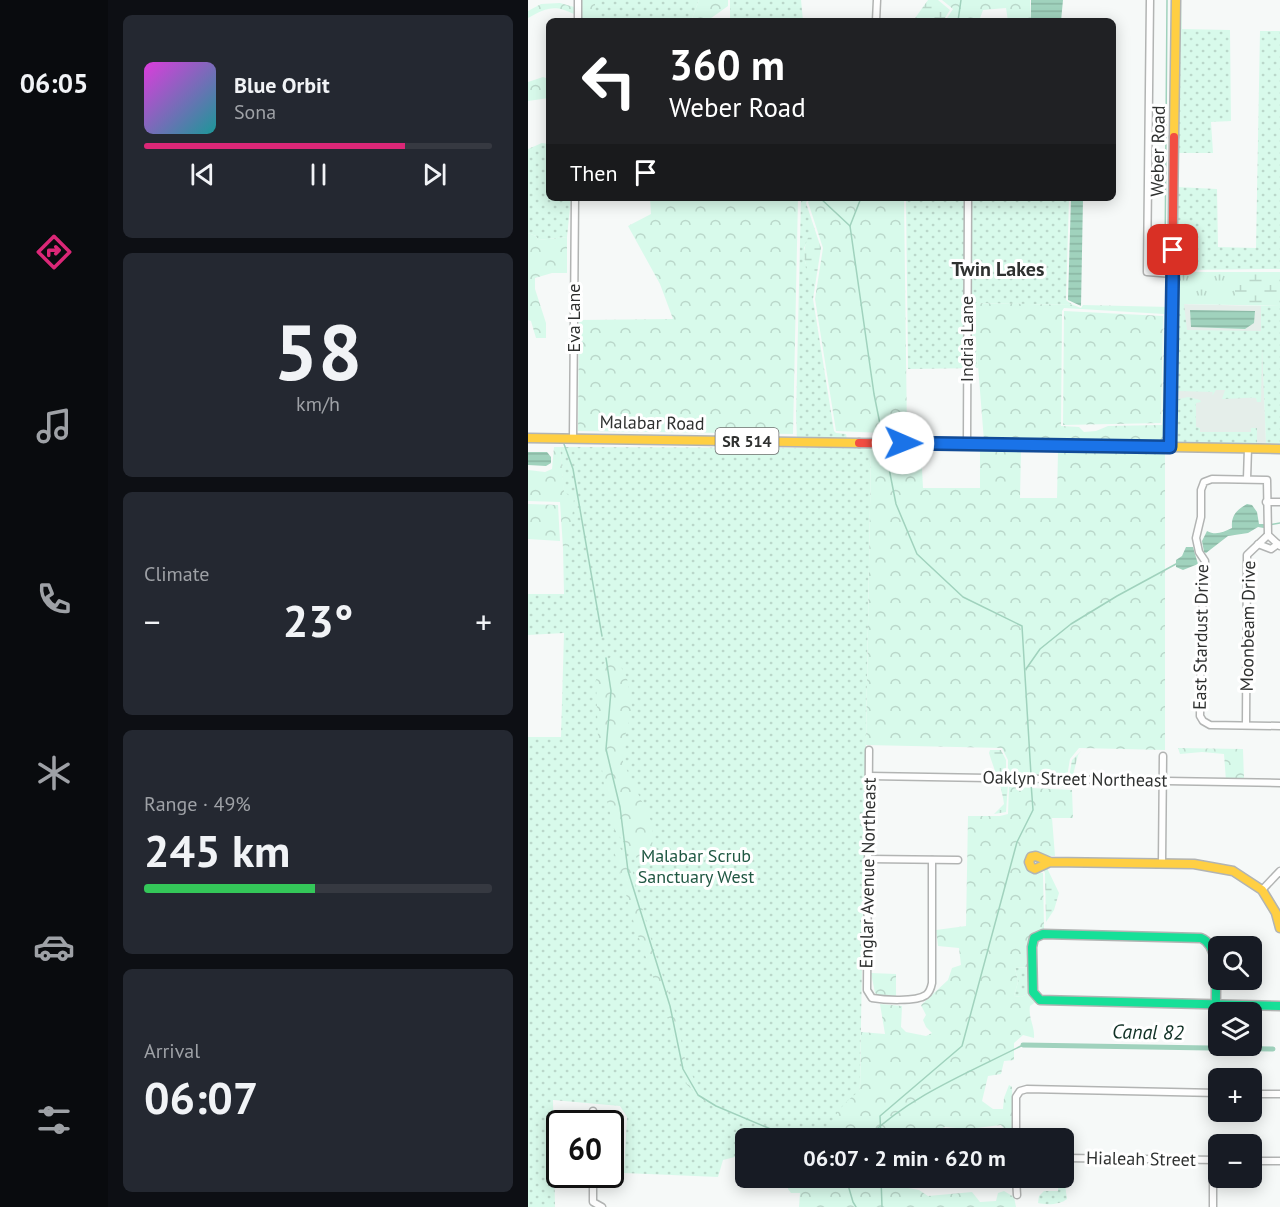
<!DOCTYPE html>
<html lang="en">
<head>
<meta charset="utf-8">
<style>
  body { margin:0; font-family:"PT Sans",sans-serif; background:#242831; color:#f1f3f6; height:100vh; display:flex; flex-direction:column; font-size:22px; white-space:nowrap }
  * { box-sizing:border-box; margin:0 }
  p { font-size:20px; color:#9ea1a6 }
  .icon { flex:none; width:33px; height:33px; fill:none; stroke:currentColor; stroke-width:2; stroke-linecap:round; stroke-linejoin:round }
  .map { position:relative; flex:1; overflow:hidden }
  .side { display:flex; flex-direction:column; gap:15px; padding:15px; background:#0d0f14; width:420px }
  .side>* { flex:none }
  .top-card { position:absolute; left:18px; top:18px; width:570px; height:183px; border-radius:9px; box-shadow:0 3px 15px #0003; background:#202124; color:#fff; overflow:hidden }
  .fabs { position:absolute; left:680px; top:936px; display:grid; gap:12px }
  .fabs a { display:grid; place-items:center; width:54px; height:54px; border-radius:9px; background:#171b24; box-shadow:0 3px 15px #0003; font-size:30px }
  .speed { position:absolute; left:18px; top:1110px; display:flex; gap:12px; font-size:30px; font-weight:700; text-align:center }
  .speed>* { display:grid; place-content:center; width:78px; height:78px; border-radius:50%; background:#171b24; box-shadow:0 3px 15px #0003; line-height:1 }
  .speed .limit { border:3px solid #111; border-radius:9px; background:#fff; color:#111 }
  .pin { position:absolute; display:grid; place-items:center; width:51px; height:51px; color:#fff; margin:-26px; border-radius:12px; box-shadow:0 3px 9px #0006 }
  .me { position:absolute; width:66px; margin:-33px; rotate:91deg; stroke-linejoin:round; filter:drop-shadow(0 0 4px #0008) }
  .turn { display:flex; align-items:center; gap:21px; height:126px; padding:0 24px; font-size:27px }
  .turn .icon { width:78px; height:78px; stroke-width:2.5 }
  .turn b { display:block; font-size:42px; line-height:51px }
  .then { display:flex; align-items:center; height:57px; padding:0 24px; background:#0003; gap:12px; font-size:22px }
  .big { font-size:45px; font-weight:700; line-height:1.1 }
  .side .widget { flex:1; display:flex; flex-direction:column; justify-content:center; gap:9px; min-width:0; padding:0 21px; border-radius:9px; background:#242831 }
  .side .dial { align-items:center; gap:0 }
  .dial b { font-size:78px; line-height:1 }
  .song { display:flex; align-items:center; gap:18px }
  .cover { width:72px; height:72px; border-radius:9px; background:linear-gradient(135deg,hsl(300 70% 55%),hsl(180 70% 35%)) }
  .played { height:6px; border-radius:3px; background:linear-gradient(90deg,#db2777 75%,#363941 75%) }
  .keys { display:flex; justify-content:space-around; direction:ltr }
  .heat { display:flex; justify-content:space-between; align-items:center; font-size:33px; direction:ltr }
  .charge { height:9px; border-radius:4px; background:linear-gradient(90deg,#34c759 49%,#363941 0) }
  .trip { position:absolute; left:207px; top:1128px; width:339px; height:60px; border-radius:9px; background:#171b24; box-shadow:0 3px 15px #0003; font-weight:700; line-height:60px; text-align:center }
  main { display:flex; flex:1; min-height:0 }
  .dock { display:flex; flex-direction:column; width:108px; justify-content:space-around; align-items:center; background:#090b0e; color:#9ea1a6 }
  .dock .icon { width:42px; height:42px }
  .dock .selected { color:#db2777 }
  .dock b { font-size:27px; color:#f1f3f6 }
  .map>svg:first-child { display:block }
</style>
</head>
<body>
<main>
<nav class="dock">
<b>06:05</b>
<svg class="icon selected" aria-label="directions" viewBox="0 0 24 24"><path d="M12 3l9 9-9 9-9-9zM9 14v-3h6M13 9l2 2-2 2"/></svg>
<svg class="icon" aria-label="music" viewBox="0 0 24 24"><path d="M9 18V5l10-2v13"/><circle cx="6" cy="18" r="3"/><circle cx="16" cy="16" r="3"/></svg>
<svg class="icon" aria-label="phone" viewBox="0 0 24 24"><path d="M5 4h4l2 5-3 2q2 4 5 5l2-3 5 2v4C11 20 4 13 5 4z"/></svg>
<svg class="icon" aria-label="climate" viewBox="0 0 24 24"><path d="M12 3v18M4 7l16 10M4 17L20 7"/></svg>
<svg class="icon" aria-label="car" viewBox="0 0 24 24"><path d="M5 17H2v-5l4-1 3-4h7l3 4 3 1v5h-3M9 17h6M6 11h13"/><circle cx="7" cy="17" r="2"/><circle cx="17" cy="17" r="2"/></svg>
<svg class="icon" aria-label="filters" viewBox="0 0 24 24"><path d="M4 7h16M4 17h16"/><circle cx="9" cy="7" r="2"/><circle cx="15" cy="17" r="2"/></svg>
</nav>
<section class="side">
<div class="widget">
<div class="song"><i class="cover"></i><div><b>Blue Orbit</b><p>Sona</p></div></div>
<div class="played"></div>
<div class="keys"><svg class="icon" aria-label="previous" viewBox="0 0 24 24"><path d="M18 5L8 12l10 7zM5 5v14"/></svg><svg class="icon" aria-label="pause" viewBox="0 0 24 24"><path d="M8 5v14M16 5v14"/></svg><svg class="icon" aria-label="next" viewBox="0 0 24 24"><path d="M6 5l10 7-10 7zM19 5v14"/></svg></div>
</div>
<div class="widget dial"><b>58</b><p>km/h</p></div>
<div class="widget"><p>Climate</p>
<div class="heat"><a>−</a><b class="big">23°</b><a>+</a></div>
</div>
<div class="widget"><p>Range · 49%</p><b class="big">245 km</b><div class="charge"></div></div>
<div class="widget"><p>Arrival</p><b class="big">06:07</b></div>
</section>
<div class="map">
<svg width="752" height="1207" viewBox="0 0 752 1207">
  <defs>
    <pattern id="grass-dots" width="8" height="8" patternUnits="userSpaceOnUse" patternTransform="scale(1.5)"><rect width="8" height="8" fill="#d8faeb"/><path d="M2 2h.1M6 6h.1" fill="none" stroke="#bad7ca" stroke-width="1.8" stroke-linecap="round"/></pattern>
    <pattern id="forest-crowns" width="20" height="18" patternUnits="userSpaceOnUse" patternTransform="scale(1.5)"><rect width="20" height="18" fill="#d8faeb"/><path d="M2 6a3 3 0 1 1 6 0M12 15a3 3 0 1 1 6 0" fill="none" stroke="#bad7ca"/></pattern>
    <pattern id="wetland-marsh" width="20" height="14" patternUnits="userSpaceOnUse" patternTransform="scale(1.5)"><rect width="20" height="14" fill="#d8faeb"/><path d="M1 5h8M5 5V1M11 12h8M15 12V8" fill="none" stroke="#bad7ca"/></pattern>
    <pattern id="park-tufts" width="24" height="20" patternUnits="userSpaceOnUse" patternTransform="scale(1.5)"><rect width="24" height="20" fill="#d8faeb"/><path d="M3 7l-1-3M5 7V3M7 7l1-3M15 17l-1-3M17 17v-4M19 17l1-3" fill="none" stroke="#bad7ca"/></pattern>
    <pattern id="water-rules" width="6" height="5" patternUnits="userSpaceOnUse" patternTransform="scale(1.5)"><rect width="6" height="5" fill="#a0d2bd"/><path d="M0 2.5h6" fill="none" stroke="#8ab5a3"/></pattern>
  </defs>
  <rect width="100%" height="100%" fill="#f6f9f8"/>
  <path fill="#e5eeea" d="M651,304L733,306L738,443L655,445L648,442L646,437L647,305Z"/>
  <g fill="url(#grass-dots)">
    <path d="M67,0H171L163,21H67Z"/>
    <path d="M202,0H273L275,21H202Z"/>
    <path d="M651,0H653L654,29L702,30L703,121L683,122L685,153H649Z"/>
    <path d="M732,31H752V269L651,270L649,302V187L689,189L690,247L728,248Z"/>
    <path d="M14,143L21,144V198H43L39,237L10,240L8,236L0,233V149Z"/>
    <path d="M273,198H280L278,203L283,218L284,232L276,248L277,262L287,286L285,299L306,431L308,433L318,434L319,440L269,439L268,416Z"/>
    <path d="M378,198H541L538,300L545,305L445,303L450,368L380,369Z"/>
    <path d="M650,304H656L659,330L733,331V306H752V444L738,443L734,348L733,402H729L728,398C717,397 705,399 694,399L697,390H688L684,396L685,392L649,391L646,388Z"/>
    <path d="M660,397L672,400L673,402L668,403V427L672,428V432H723V428H729V443H651L646,435L647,400Z"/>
    <path d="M32,447L343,448L331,1138H218L217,1157L211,1156L195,1160L190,1177L96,1173L99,1117L92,1106L25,1100L27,1207H0V737H33L36,633L0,635V594H36L35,548H40Z"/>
    <path d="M501,967L503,993L493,997L486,996L490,982L487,968Z"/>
    <path d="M536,1164L542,1166L543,1177L536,1178L539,1199C532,1205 518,1205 510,1203L511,1196L516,1191H530L531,1178H536Z"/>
  </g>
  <g fill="url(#forest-crowns)" fill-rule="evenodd">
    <rect x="53" y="0" width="14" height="21"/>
    <path d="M171,0H200V6L179,21H163Z"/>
    <path d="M414,0H502L503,21H480L478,8L455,10L451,21H417L425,9Z"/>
    <path d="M32,3L46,7V14C26,4 18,8 0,18V11L13,4Z"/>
    <path d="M15,77L21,79V98L0,101V82Z"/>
    <path d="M122,198H270L265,434L50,431L51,320L145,319L132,284L100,226L123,214Z"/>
    <path d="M284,198H376L379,434L308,431L287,299L295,248L280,202Z"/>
    <path d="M0,233L8,236L10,240L39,237V273H24L7,278V289L18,323V338H8L3,321L0,320Z"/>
    <path d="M445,303L545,305L553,308L555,305L642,307L640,444L456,441ZM536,308L636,314L634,425L580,426L568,431L556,432L551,427L533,426L534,311Z"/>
    <path d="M536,311L635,316L633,423L535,425Z"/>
    <path d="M26,447H32L36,492L46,499L41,548H35L32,502L0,501V470L17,472L24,469Z"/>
    <path d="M343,448L393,449L395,488H452V451H493L492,498H529L530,452L637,453V750L551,748L542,759L539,777L480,775V760L474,748L338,745Z"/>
    <path d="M0,504L30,505L32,541L0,539Z"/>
    <path d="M86,654L99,678L104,709L95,744V762L125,825L123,857L114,863L102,851L86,829L77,793L70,738L68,680L73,666Z"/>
    <path d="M650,748L715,749L716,780L698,781L696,754L674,752L652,754Z"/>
    <path d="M481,787L544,790L545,818H524L527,856L503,855L498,857L497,865L503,872L515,873L516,929C498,940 499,947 499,967L487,968L490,982L486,996L493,997L503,993L509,1001L502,1006C500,1018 507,1026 506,1038L495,1035L486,1043V1060L476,1061L473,1074L460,1076L454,1101L465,1109H475L476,1098L481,1085L484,1087L485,1131H478L473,1125L440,1129L417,1127L403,1132L391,1131L386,1133L384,1138H302C300,1119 317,1101 332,1091L333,1032L357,1034L352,1004L374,1006L373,1027L378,1032L398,1036L404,1033L398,1027L395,1020L398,1015L393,1005L420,980L424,968L433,965L431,948L410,946L408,930L438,926L440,816H472L480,814Z"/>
    <path d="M90,845L104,865L106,879L127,953L149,1018L156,1056L168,1084L182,1098L178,1102L159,1085L145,1033L107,927L85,847Z"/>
    <path d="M343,973L368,974V996H352L347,993Z"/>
    <path d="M283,1178H377L375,1183L380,1188L391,1190L400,1196L444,1192L452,1202L468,1201L470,1193L476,1191L486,1197L488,1207H271L272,1193H263L260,1189V1185C268,1182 276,1187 285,1182Z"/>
  </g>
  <g fill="url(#wetland-marsh)">
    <path d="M400,0H410L422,10L415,21H385Z"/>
    <path d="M283,218L293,248L287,286C282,275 273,259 277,247C281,232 284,235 283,218Z"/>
    <path d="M707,272H752V306L707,305Z"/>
    <path d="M462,750H473L478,760V776L541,778L544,760L553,751L550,755L542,787L480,784L478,812L466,814L476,804C474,786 466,770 461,753Z"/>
    <path d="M519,868L531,893L526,910L518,922L517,873L515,870Z"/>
  </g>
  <path fill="url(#park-tufts)" d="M652,272H707V305L651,304Z"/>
  <g fill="url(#water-rules)">
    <path d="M503,0H535L533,21H503Z"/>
    <path d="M543,198H555L553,306L540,300Z"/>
    <path d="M662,310L727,311L726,323L717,329L663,327Z"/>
    <path d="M0,452H19L23,457V463L18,466L0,465Z"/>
    <path d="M719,504L724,505L729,512L731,524H736V528L730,527L720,533L700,536L678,553L676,552L674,541L679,531C688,536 695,532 704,528C703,516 708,510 719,504Z"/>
    <path d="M658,547H665L670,564L655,570L648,567V560L654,556Z"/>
  </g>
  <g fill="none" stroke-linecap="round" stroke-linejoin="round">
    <g stroke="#a0d2bd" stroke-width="1.5">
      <path d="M430,21L433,0"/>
      <path d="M292,198L322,226"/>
      <path d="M333,198L322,226L346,394L355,439"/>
      <path d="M637,262L639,0"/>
      <path d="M36,444L45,469L74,636"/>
      <path d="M357,448L368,504L389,554L435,597L494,626L503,775"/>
      <path d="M741,525L752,523"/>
      <path d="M78,658L83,691L78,749L92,807L100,871L142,1006L155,1069L170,1095L188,1106L264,1138"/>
      <path d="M498,669L512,649L543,624L589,596L648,564"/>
      <path d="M339,1138C383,1095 440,1073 495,1045"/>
      <path d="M353,1138L352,1116L434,1046L489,842L505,810L503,783"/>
      <path d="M318,1178L325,1202L328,1207"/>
      <path d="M353,1178L354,1207"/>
    </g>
    <path stroke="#a0d2bd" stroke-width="5" d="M495,1045L745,1049"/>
    <g stroke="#b2b4b3" stroke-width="9">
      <g id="street">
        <path d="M622,0L619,272L645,274"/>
        <path d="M50,21V0"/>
        <path d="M348,21L349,0"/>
        <path d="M45,439L47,198"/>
        <path d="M439,444L440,198"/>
        <path d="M719,479L720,448"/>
        <path d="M738,502H752"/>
        <path d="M730,544L743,549L750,544"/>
        <path d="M752,546L740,535L739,480L684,479L676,482L673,490V517L668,538L671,552L677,561L673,635L672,716L675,721L682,725L752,726"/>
        <path d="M718,725L719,555L740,535"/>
        <path d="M341,750L339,990L344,998C356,1000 388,1002 398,995C402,992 403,988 404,983V860"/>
        <path d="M341,776L752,783"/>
        <path d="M340,859L430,860"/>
        <path d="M634,863L635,756"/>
        <path d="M734,890L752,871"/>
        <path d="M723,1094H752"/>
        <path d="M65,1124V1111"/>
        <path d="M488,1138V1097L492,1091L499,1089L690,1093"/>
        <path d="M536,1158L690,1160"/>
        <path d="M685,1160V1207"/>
        <path d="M723,1161H752"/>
        <path d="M65,1174V1202L74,1207"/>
        <path d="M488,1178L489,1195"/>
      </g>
    </g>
    <g stroke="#b2b4b3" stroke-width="11">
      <path id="fast" d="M688,1004C687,985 693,946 673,938L515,934L506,938L504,947L505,992L512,1000L752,1006"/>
    </g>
    <g stroke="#b2b4b3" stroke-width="11">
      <g id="slow">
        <path d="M646,137L648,0"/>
        <path d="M0,438L331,443"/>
        <path d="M642,447L752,449"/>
        <path d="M522,862L507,869L503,867L501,862L503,857L508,856L522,862L666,864L705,871L734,890L748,913L752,928"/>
      </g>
    </g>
    <g stroke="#b2b4b3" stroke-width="11">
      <g id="jam">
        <path d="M331,443L642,447"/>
        <path d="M642,447L646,137"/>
      </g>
    </g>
    <use href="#street" stroke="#fefefe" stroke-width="6"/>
    <use href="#fast" stroke="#16e098" stroke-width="8"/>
    <use href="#slow" stroke="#ffcf43" stroke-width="8"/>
    <use href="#jam" stroke="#f24e42" stroke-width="8"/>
  </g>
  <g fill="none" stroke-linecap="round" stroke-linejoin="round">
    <g stroke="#114b97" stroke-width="15">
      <path id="route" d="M375,443L642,447L645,250"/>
    </g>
    <use href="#route" stroke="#1a73e8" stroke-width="10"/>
  </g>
  <g text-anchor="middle" stroke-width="6" stroke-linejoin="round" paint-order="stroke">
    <rect fill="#fff" stroke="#6d6f6e" stroke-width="1.5" x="187.5" y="428" width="63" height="26" rx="4.5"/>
    <g font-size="16" font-weight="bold" fill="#2f3130">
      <text x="219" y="447">SR 514</text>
    </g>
    <g font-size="18" fill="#2f3130" stroke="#fff">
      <text transform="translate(630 151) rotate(-89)" y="6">Weber Road</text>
      <text transform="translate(46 318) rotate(-90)" y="6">Eva Lane</text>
      <text transform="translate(439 339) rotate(-90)" y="6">Indria Lane</text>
      <text transform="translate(124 423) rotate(1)" y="6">Malabar Road</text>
      <text transform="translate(720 626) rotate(-89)" y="6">Moonbeam Drive</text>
      <text transform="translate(673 637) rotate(-89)" y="6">East Stardust Drive</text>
      <text transform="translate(547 779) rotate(1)" y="6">Oaklyn Street Northeast</text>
      <text transform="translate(340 873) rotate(-89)" y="6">Englar Avenue Northeast</text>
      <text transform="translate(613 1159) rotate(1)" y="6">Hialeah Street</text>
    </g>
    <g font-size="18" fill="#205843" stroke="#fff">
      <text x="168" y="862">Malabar Scrub<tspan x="168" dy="21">Sanctuary West</tspan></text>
    </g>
    <g font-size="20" font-weight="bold" fill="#2f3130" stroke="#fff">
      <text x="470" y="276">Twin Lakes</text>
    </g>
    <g font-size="20" font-style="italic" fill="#103125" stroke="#fff">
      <text transform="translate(620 1032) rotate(1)" y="7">Canal 82</text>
    </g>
  </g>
</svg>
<div class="fabs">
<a><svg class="icon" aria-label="search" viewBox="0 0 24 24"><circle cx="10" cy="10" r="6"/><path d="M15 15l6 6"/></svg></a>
<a><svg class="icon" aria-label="layers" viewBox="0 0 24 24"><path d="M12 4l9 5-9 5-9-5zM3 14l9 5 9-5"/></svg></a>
<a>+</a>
<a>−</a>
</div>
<div class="speed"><div class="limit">60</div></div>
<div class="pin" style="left:645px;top:250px;background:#d93025"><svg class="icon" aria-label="arrive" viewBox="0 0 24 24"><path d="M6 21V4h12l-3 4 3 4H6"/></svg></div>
<svg class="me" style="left:375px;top:443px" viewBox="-20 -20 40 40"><circle r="19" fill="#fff"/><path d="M0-13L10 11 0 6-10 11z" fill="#1a73e8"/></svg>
<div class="trip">06:07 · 2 min · 620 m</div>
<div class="top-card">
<div class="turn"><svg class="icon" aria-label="left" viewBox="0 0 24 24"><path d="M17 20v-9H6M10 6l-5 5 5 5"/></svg><div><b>360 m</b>Weber Road</div></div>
<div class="then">Then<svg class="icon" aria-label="arrive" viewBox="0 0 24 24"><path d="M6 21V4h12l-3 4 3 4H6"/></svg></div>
</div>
</div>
</main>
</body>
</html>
